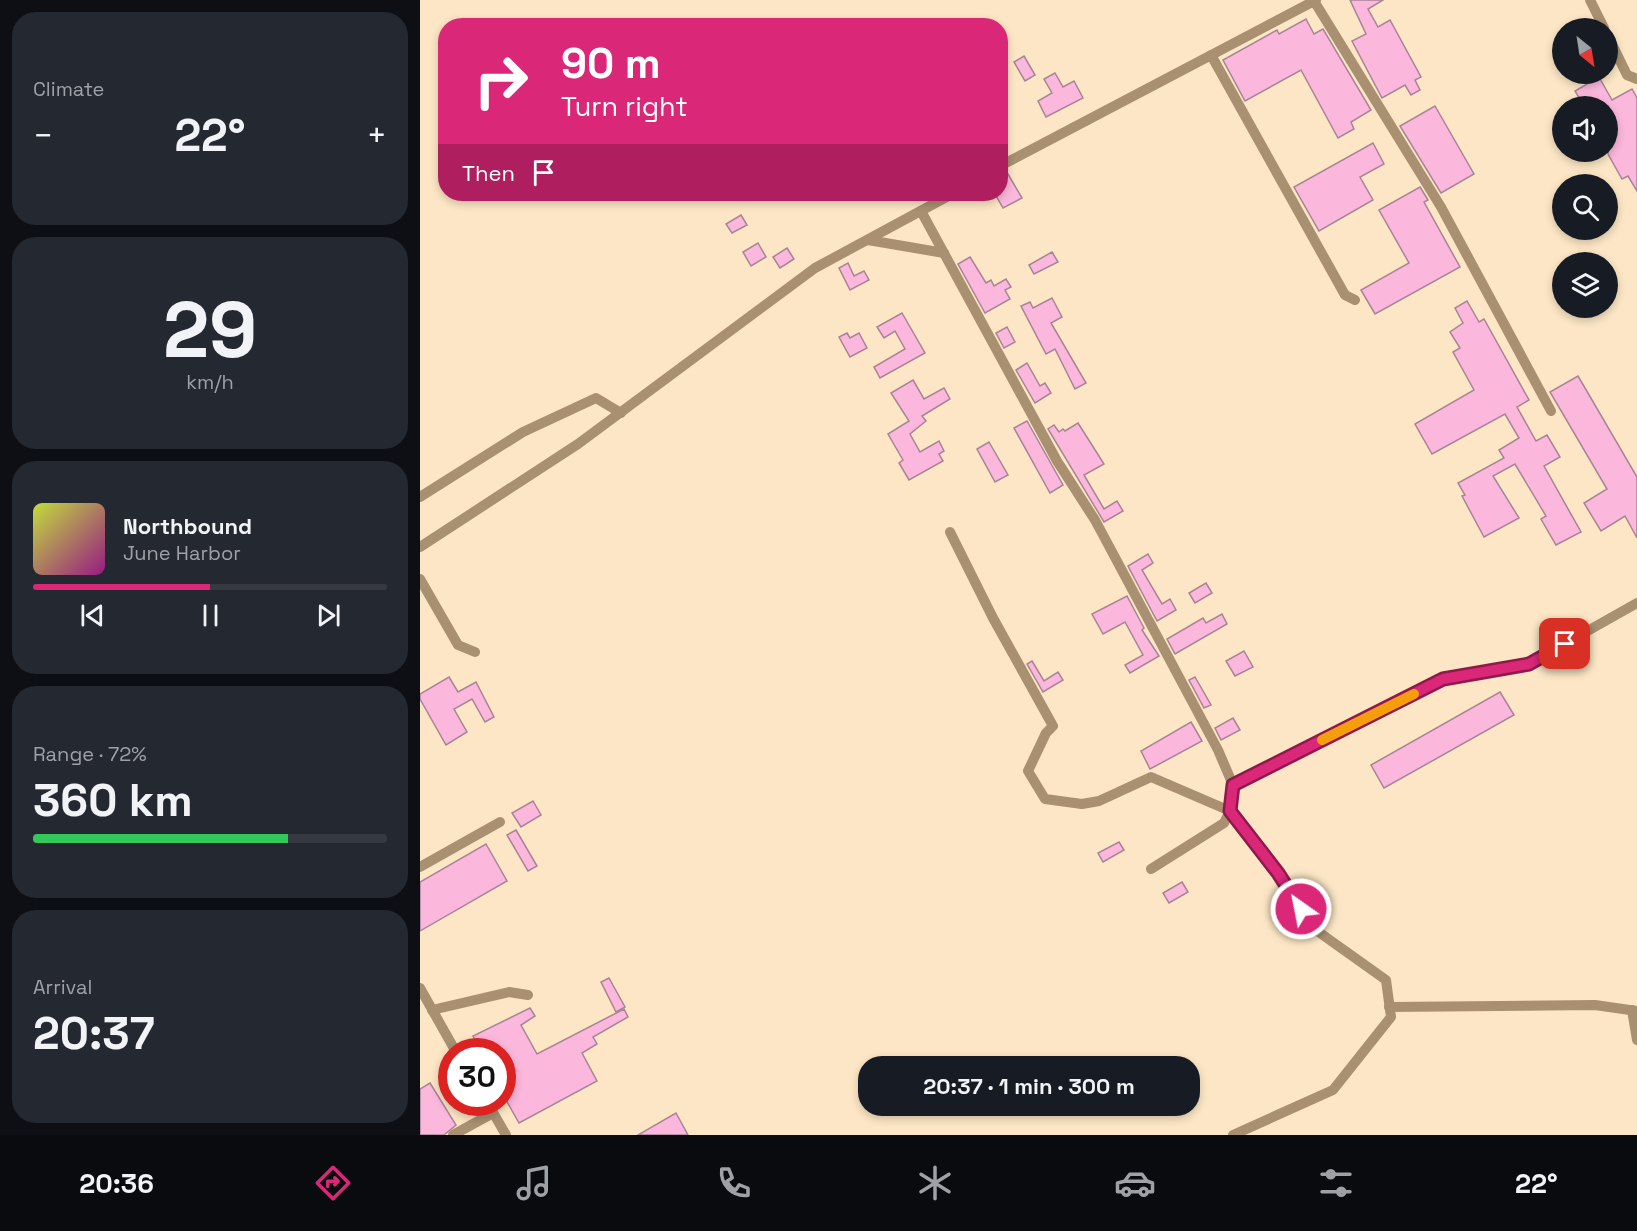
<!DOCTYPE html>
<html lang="en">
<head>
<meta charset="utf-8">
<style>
  body { margin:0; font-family:"Space Grotesk",sans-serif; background:#242831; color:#f1f3f6; height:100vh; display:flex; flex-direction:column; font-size:22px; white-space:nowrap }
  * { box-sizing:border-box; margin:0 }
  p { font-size:20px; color:#9ea1a6 }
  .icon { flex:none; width:33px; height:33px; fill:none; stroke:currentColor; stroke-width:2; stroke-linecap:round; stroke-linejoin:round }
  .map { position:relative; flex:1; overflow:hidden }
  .sheet { display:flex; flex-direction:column; gap:12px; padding:12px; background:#0d0f14; width:420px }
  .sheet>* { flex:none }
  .hud { position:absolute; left:18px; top:18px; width:570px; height:183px; border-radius:24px; box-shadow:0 3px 9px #0003; background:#db2777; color:#fff; overflow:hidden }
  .needle { width:39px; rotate:150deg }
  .fabs { position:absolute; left:1132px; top:18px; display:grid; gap:12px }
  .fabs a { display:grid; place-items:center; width:66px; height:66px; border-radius:50%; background:#171b24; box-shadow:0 3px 9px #0003; font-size:30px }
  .speed { position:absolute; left:18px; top:1038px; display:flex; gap:12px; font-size:30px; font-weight:700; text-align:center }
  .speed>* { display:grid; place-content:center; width:78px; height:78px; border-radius:50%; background:#171b24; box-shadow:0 3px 9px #0003; line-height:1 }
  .speed .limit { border:9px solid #d22; background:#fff; color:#111 }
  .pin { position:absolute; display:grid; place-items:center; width:51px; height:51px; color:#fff; margin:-26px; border-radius:12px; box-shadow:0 3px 9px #0006 }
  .me { position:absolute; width:66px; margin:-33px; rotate:327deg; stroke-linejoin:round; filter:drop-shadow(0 0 4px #0008) }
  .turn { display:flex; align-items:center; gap:21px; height:126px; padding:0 24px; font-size:27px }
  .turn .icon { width:78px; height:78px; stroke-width:2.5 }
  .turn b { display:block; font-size:42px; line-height:51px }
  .then { display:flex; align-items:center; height:57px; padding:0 24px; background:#0003; gap:12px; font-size:22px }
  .big { font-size:45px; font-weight:700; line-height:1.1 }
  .sheet .card { flex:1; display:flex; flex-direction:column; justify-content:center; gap:9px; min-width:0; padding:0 21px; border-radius:24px; background:#242831 }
  .sheet .dial { align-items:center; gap:0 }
  .dial b { font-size:78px; line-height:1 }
  .song { display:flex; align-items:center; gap:18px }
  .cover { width:72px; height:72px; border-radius:9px; background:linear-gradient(135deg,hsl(70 70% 55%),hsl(310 70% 35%)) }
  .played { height:6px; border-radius:3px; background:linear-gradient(90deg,#db2777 50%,#363941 50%) }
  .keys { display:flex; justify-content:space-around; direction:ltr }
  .heat { display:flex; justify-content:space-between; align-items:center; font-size:33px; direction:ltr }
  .charge { height:9px; border-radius:4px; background:linear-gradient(90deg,#34c759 72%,#363941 0) }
  .trip { position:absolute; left:438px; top:1056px; width:342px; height:60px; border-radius:24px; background:#171b24; box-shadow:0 3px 9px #0003; font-weight:700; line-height:60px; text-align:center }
  .tabs { display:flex; height:96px; justify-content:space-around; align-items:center; background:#090b0e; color:#9ea1a6 }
  .tabs .icon { width:42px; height:42px }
  .tabs .active { color:#db2777 }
  .tabs b { font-size:27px; color:#f1f3f6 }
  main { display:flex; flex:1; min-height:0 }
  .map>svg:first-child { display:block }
</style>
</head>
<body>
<main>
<section class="sheet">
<div class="card"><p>Climate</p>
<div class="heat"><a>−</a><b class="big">22°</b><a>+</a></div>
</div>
<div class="card dial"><b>29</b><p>km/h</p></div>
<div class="card">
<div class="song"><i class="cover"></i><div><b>Northbound</b><p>June Harbor</p></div></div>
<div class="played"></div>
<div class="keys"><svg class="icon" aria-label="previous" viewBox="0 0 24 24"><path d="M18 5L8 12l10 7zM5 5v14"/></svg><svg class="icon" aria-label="pause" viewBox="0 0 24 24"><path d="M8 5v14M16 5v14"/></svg><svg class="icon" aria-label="next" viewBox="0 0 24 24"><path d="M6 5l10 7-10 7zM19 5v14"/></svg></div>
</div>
<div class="card"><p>Range · 72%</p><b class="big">360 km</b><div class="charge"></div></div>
<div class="card"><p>Arrival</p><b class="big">20:37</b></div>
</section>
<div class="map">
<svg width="1217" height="1135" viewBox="0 0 1217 1135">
  <rect width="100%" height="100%" fill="#fce6c5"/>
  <g fill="#fcb7dc" stroke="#a78496" stroke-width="1.5">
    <path d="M930,0H963L948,9L958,27L970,20L1001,77L995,80L1000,90L991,95L985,85L962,98L932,41L946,34Z"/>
    <path d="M886,19L894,34L903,29L951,110L931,122L934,129L918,138L881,70L825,101L803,60L857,30L859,34Z"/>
    <path d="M604,56L615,75L605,81L594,62Z"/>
    <path d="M635,73L643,87L654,81L663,98L626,117L618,101L632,93L624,79Z"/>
    <path d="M1179,77L1192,100L1212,89L1217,98V191L1208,176L1202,179L1188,154V106H1164L1155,91Z"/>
    <path d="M1015,106L1054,174L1021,193L980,126Z"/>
    <path d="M953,143L964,164L940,177L953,200L899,231L874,187Z"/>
    <path d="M588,174L602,198L583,208L575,194H580V178Z"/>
    <path d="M1000,187L1008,200L1004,202L1040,267L955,314L941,290L989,263L959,210Z"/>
    <path d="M321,215L327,225L312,233L306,224Z"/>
    <path d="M338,243L346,257L331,266L323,252Z"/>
    <path d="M367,248L374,259L360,268L353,257Z"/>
    <path d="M632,252L638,262L614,274L609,265Z"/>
    <path d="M550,257L566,283L571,280L574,286L586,279L591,287L585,290L590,299L565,313L538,264Z"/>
    <path d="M428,263L434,276L444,271L449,280L430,290L419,268Z"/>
    <path d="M632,298L642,317L631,323L666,383L655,389L635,349L626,354L601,306L610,302L613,308Z"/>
    <path d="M1047,301L1059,322L1064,319L1109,400L1097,407L1116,441L1127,435L1140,457L1124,466L1161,532L1136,545L1121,519L1126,516L1095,464L1073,476L1099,518L1064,537L1042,496L1045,495L1038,483L1084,458L1079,450L1099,438L1085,414L1012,454L995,424L1054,390L1033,352L1040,348L1030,332L1043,323L1035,308Z"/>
    <path d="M482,313L505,353L460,378L454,367L485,349L475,331L464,338L457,327Z"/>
    <path d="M587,327L595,342L584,348L576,333Z"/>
    <path d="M427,333L430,338L439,333L447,348L430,357L419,337Z"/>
    <path d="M607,363L620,386L625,383L631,393L615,403L596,370Z"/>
    <path d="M1158,376L1217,477V538L1205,516L1181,531L1164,503L1187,489L1130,392Z"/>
    <path d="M493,380L504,399L524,388L530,399L502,416L506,421L490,434L500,452L519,441L524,451L519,454L523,461L489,480L479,463L483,460L468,434L489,421L471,393Z"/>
    <path d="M607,421L643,485L630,493L594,428Z"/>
    <path d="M658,423L684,464L664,475L684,509L697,501L703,511L684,522L628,429L634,425L639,432L643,429L645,431Z"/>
    <path d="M569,442L588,475L575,482L557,449Z"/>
    <path d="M728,554L733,563L722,570L742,604L750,599L756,610L737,621L708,566Z"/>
    <path d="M786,583L792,593L775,603L769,593Z"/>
    <path d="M707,596L724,628L722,630L739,656L710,673L705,665L723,655L705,622L683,634L672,614Z"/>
    <path d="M802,614L807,624L755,654L747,639L783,618L786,623Z"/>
    <path d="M824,651L833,667L815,676L806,661Z"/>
    <path d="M612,661L624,681L638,672L643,680L623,692L607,664Z"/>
    <path d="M29,677L38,692L56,682L74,717L65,722L52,699L34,709L47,732L26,745L0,699V694Z"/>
    <path d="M775,677L791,705L784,708L769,680Z"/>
    <path d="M1080,692L1094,715L964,788L951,765Z"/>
    <path d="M813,718L820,730L801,740L795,728Z"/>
    <path d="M771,722L782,741L730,769L721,751Z"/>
    <path d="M113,801L121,815L101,827L92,813Z"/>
    <path d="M96,830L117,866L108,871L87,835Z"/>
    <path d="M699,842L704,850L683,862L678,853Z"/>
    <path d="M66,844L87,881L0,931V882Z"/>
    <path d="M762,882L768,892L749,903L743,893Z"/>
    <path d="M189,978L205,1007L196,1012L181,982Z"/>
    <path d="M110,1008L115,1016L101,1025L117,1054L204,1009L208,1017L173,1037L177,1044L162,1053L177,1081L99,1123L82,1093V1052H61L53,1036Z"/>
    <path d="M10,1083L36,1125L24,1135H0V1089Z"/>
    <path d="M256,1113L268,1135H218Z"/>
  </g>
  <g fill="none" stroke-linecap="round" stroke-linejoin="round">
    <g stroke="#a89071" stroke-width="10">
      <path d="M1170,0L1184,28"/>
      <path d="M894,1L1021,207L1131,411"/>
      <path d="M1188,36L1207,75L1217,79"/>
      <path d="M791,55L925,295L935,300"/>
      <path d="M580,166L896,0"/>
      <path d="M501,211L637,461L675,520L798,750L813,785L810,811L858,873L893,928L966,980L971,1017L913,1090L813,1135"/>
      <path d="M448,240L524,253"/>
      <path d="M0,497L103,432L176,398L201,413"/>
      <path d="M530,532L573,618L633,726L626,733L608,771L625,799L662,804L679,801L731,777L810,811L804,823L731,869"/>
      <path d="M0,547L158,444L395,268L532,194"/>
      <path d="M0,579L38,645L55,652"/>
      <path d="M813,785L1023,679L1109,664L1217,603"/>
      <path d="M0,867L80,822"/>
      <path d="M0,988L36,1052"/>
      <path d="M969,1007L1175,1005L1217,1011"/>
      <path d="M12,1010L89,992L108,995"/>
      <path d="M1212,1010L1217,1040"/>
      <path d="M67,1102L86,1135"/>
      <path d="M33,1135L73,1113"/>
    </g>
  </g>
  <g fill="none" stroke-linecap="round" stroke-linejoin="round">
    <g stroke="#8e194d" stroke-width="15">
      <path id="route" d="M881,909L858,873L810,811L813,785L1023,679L1109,664L1145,644"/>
    </g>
    <use href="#route" stroke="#db2777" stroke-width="10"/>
    <path stroke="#f59e0b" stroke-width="10" d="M902,740L994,694"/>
  </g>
</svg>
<div class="fabs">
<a><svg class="needle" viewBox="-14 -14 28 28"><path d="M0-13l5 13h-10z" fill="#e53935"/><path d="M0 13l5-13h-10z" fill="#9ea1a6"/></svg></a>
<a><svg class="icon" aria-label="sound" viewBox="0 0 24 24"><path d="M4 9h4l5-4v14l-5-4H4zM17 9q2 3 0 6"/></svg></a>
<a><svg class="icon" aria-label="search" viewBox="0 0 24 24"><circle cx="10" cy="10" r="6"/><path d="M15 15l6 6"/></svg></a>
<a><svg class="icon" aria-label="layers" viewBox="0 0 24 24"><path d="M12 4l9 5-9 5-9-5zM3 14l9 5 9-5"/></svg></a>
</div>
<div class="speed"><div class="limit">30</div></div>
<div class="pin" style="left:1145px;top:644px;background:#d93025"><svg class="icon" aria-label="arrive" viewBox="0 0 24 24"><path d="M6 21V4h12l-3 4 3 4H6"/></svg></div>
<svg class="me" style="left:881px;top:909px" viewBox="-20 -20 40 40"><circle r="17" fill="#db2777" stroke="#fff" stroke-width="3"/><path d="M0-11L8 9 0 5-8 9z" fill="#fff"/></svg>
<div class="trip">20:37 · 1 min · 300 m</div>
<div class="hud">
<div class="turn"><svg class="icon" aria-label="right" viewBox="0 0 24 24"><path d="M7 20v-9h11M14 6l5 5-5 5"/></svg><div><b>90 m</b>Turn right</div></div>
<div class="then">Then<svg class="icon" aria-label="arrive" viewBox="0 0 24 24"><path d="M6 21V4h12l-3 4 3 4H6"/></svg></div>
</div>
</div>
</main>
<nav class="tabs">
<b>20:36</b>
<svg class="icon active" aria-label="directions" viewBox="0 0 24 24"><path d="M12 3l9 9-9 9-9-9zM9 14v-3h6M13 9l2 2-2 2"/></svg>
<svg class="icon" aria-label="music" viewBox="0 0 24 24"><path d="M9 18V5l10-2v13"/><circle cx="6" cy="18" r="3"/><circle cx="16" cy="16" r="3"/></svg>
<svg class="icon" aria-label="phone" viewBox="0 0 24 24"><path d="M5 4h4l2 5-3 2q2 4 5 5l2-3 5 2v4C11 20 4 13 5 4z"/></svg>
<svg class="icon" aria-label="climate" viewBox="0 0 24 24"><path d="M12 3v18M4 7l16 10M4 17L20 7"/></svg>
<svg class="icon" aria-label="car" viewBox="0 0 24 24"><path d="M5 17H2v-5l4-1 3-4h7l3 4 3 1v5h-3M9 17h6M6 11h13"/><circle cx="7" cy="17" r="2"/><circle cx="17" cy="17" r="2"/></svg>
<svg class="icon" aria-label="filters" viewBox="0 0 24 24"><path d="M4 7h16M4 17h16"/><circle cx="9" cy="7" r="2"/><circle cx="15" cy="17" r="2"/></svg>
<b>22°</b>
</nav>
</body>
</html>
